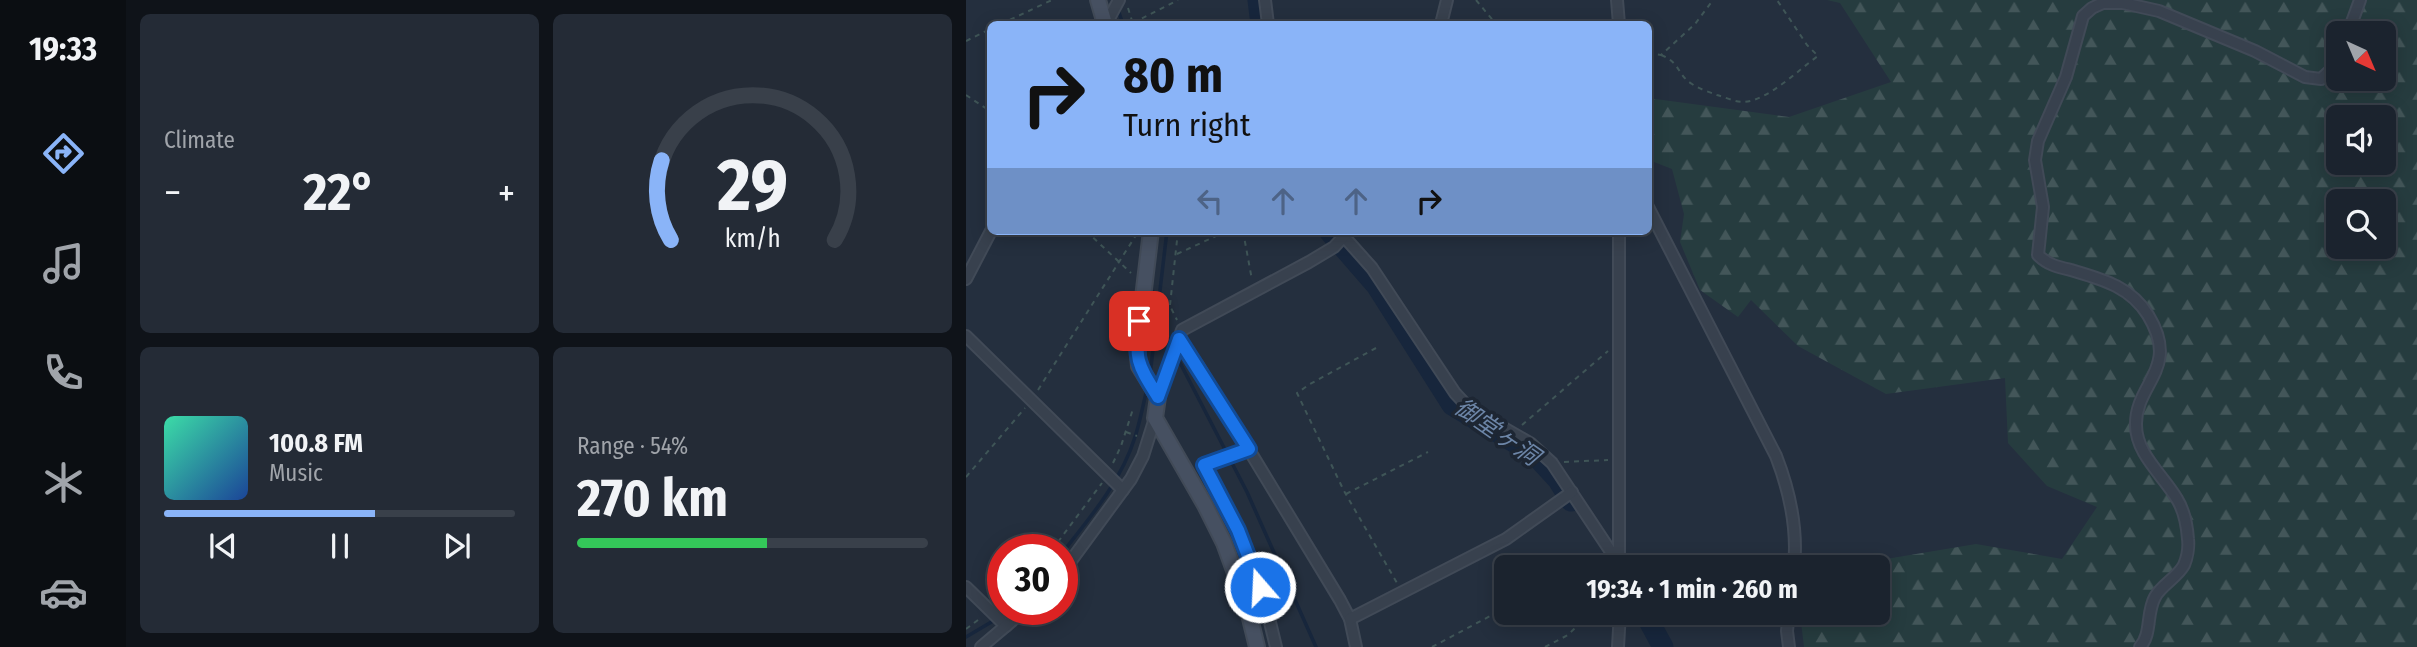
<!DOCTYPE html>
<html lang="en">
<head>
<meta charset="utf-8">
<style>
  body { margin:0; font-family:"Fira Sans Condensed","Noto Sans JP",sans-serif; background:#242b36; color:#f1f3f6; height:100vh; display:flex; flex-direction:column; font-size:26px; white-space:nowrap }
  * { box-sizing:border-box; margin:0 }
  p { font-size:23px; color:#a0a4aa }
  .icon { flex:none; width:38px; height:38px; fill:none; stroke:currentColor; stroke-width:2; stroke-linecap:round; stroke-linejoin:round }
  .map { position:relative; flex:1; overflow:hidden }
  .side { display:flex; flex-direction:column; gap:14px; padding:14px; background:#0f1319; width:840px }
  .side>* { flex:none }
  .top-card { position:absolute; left:21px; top:21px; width:665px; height:214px; border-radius:10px; box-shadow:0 4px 18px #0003,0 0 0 2px #39404a; background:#8ab4f8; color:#111; overflow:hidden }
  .needle { width:46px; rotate:136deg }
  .tools { position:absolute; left:1360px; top:21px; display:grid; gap:14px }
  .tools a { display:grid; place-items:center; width:70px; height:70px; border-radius:10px; background:#1b232e; box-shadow:0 4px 18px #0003,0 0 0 2px #39404a; font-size:35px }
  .speed { position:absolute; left:21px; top:534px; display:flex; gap:14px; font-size:35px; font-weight:700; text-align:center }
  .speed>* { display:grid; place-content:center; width:91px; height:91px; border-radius:50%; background:#1b232e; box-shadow:0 4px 18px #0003,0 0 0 2px #39404a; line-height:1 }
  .speed .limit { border:10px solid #d22; background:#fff; color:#111 }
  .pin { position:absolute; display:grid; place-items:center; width:60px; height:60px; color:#fff; margin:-30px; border-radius:14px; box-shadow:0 4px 10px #0006 }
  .me { position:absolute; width:77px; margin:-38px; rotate:341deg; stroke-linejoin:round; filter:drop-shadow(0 0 5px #0008) }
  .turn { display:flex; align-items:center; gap:24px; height:147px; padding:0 21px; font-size:32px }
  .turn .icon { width:91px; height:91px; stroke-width:2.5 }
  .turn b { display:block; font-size:49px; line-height:60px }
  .lanes { display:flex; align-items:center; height:66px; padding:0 21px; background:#0003; justify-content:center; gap:35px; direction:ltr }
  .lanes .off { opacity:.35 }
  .big { font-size:52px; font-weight:700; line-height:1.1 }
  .side .card { flex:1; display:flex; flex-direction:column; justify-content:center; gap:10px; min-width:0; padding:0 24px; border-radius:10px; background:#242b36 }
  .side .dial { align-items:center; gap:0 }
  .dial svg { height:182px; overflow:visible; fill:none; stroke:#39404a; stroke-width:7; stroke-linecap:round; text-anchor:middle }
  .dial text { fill:#f1f3f6; stroke:none }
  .song { display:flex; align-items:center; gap:21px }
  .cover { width:84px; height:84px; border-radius:10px; background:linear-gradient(135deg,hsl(160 70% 55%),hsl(220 70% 35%)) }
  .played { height:7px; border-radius:4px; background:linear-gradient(90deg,#8ab4f8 60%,#39404a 60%) }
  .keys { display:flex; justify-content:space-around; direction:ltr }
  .heat { display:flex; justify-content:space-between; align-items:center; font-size:38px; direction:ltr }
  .charge { height:10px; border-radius:5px; background:linear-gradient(90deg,#34c759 54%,#39404a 0) }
  .side .tiles { flex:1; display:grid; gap:14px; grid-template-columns:repeat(2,1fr) }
  .trip { position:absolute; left:528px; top:555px; width:396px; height:70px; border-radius:10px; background:#1b232e; box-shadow:0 4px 18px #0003,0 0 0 2px #39404a; font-weight:700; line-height:70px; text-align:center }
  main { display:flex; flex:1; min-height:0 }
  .tab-bar { display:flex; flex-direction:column; width:126px; justify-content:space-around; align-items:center; background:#0b0e12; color:#a0a4aa }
  .tab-bar .icon { width:49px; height:49px }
  .tab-bar .current { color:#8ab4f8 }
  .tab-bar b { font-size:32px; color:#f1f3f6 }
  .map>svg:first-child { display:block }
</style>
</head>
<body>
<main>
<nav class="tab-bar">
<b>19:33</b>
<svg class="icon current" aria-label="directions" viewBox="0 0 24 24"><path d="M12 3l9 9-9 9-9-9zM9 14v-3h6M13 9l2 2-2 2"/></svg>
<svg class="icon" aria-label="music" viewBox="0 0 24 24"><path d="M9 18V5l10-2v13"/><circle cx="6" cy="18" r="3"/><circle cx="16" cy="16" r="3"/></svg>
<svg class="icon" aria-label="phone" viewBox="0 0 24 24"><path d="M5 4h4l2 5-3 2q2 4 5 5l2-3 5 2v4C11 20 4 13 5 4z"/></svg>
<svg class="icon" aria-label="climate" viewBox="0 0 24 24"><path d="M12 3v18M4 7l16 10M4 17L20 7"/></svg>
<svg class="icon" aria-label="car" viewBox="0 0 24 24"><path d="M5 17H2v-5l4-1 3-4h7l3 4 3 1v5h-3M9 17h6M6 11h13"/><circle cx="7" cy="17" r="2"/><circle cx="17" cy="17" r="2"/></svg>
</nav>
<section class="side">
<div class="tiles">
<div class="card"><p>Climate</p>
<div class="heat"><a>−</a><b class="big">22°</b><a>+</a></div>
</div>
<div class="card dial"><svg viewBox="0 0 100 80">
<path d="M14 69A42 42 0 1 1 86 69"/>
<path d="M14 69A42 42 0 0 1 10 34" stroke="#8ab4f8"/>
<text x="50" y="56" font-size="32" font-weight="700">29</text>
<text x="50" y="72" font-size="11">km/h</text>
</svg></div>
<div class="card">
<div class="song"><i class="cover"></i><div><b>100.8 FM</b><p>Music</p></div></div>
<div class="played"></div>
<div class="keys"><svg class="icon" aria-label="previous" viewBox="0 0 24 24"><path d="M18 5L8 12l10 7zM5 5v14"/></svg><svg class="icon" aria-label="pause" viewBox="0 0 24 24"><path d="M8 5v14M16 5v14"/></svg><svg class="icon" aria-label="next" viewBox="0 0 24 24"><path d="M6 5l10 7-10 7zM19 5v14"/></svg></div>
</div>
<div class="card"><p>Range · 54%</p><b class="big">270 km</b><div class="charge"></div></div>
</div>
</section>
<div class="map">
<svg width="1451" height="647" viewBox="0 0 1451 647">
  <defs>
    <pattern id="forest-firs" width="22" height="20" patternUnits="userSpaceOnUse" patternTransform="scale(1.75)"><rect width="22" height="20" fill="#263c3f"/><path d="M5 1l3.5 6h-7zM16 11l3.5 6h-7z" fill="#435659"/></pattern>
  </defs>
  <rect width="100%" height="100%" fill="#242f3e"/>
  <path fill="url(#forest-firs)" fill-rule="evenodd" d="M861,0H1451V647H838L834,613L912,612V567H872L1010,544L1096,559L1131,507L1081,486L1042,443L1039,378L920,394L832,346L785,300L772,317L734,290L714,242L718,214L706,169L683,160L682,98L823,117L925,82L874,3ZM1372,33H1418V79H1372ZM1372,117H1418V163H1372ZM1372,201H1418V247H1372Z"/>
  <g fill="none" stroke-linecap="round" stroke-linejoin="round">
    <g stroke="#17263c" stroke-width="3.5">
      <path d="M152,10L157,24"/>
      <path d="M182,299L207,348"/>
      <path d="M210,355L281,492L350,647"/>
      <path d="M184,375L201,231"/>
      <path d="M96,553C123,519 156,480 169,437C174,422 177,405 181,389"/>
      <path d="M0,637L27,621L43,609"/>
    </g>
    <g stroke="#17263c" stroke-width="21">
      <path d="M292,0L295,24"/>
      <path d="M363,231L410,285L486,405L568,454L592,480L605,501"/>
      <path d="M182,299L192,319"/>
      <path d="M678,612L697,647"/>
    </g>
    <g stroke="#414a57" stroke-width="14">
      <g id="street">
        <path d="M299,0L302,24"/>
        <path d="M651,0L653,24"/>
        <path d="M140,24L153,0"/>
        <path d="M475,24L481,0"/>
        <path d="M1382,33L1394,0"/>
        <path d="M682,207L810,456C824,492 832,528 828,567"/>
        <path d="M373,231L406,268L489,393L503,408L564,443L586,463L655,567"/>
        <path d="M653,231V564"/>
        <path d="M0,279L25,231"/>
        <path d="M0,336L157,490"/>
        <path d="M213,339L231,364L374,600L384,619L390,647"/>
        <path d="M192,397L216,330L343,262L368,247L381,233"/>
        <path d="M283,449L238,465C270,524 296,582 310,647"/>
        <path d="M96,573L165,479L177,456L189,418"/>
        <path d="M0,587L40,626"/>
        <path d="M823,612L821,631L823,647"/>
        <path d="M384,619L540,539L606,492"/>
        <path d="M15,647L60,609"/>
        <path d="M652,647L654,612"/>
        <path d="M1174,647C1186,634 1180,613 1189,597C1195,585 1211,578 1218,565C1221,558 1223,547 1222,539C1221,525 1219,512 1211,499C1197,475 1170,454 1170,425C1169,383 1215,369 1182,315C1164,286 1135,279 1105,270C1092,267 1082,265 1072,255L1077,207L1069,160L1072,141L1100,77L1117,16L1126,8L1137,3H1157L1193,11L1289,51L1339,77L1355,79L1368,67L1372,59"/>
      </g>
    </g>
    <g stroke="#414a57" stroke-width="18">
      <g id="secondary">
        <path d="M132,0L139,24"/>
        <path d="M185,231L171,347L173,366L192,397L189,418L239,505L258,543L281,606L291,647"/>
      </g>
    </g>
    <g stroke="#3f5557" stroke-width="2" stroke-dasharray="5 5" stroke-linecap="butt">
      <path d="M510,0L530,24"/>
      <path d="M162,8L167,24"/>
      <path d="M167,23L212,0"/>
      <path d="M35,24L86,0"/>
      <path d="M0,41L24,29"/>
      <path d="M682,53L695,55L729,24L747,0"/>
      <path d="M695,55C715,63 711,75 726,84C733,89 743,92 751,95C759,97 769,102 777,102C802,101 832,70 852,56L841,45L811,0"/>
      <path d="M0,95L24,111"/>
      <path d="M120,231L165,273"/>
      <path d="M277,231L286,280"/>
      <path d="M211,254L261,231"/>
      <path d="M191,295L204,306L211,320"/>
      <path d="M204,305L212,231"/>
      <path d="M410,348L344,384L331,393L378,491L431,583"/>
      <path d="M72,390L172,232"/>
      <path d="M556,425L642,351"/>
      <path d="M160,432L171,436"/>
      <path d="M598,462L642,460"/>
      <path d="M147,463L155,446L167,409"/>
      <path d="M0,477L59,408"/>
      <path d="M380,494L462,452"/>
      <path d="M86,550L136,483"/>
      <path d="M0,629L16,617"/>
      <path d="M466,647L541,607"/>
      <path d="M579,647L602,635L608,629L616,612"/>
    </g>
    <use href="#street" stroke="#38414e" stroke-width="10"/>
    <use href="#secondary" stroke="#465061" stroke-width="14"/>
  </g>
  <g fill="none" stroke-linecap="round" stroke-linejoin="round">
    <g stroke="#114b97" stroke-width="18">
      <path id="route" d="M173,321C169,361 171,363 192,397L213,339L283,449L238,465L272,530L294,587"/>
    </g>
    <use href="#route" stroke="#1a73e8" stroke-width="12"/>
  </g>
  <g text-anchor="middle" stroke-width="7" stroke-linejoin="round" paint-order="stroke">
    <g font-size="24" font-style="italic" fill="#6d86a8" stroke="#1d2633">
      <text transform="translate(531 432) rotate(35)" y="8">御堂ヶ洞</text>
    </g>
  </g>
</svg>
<div class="tools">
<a><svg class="needle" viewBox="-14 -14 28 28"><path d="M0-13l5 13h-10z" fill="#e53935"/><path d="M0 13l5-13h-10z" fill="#a0a4aa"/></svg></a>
<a><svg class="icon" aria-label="sound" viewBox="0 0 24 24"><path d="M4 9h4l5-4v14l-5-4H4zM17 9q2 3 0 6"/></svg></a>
<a><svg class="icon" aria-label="search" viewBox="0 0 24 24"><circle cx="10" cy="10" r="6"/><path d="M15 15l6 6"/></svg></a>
</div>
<div class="speed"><div class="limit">30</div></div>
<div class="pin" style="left:173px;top:321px;background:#d93025"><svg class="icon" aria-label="arrive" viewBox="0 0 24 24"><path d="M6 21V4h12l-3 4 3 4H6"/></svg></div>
<svg class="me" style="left:294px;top:587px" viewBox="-20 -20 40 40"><circle r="17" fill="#1a73e8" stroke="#fff" stroke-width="3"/><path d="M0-11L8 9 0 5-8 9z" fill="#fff"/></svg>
<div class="trip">19:34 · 1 min · 260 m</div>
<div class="top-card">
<div class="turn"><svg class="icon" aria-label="right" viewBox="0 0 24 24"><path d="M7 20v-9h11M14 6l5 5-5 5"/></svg><div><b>80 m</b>Turn right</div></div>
<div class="lanes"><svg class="icon off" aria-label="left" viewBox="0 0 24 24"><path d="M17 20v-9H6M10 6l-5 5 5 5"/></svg><svg class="icon off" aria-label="ahead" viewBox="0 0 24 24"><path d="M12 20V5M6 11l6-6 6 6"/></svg><svg class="icon off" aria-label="ahead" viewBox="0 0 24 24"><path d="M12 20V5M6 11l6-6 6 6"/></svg><svg class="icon" aria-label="right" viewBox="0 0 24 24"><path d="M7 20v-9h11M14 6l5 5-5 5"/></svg></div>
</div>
</div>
</main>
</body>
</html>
